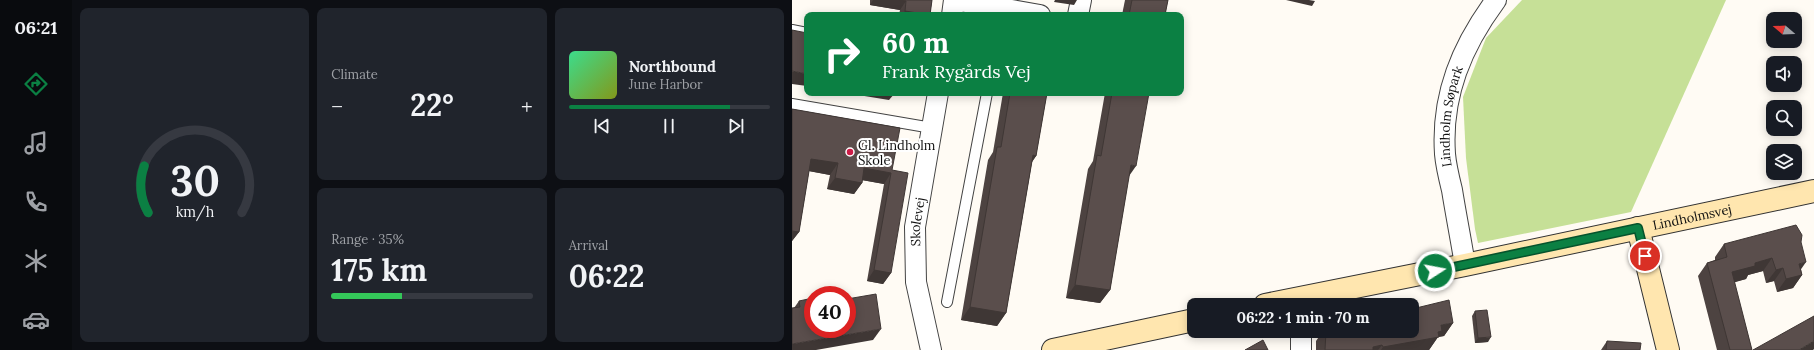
<!DOCTYPE html>
<html lang="en">
<head>
<meta charset="utf-8">
<style>
  body { margin:0; font-family:Lora,serif; background:#20242c; color:#f1f3f6; height:100vh; display:flex; flex-direction:column; font-size:15px; white-space:nowrap }
  * { box-sizing:border-box; margin:0 }
  p { font-size:13px; color:#9ea1a6 }
  .icon { flex:none; width:22px; height:22px; fill:none; stroke:currentColor; stroke-width:2; stroke-linecap:round; stroke-linejoin:round }
  .map { position:relative; flex:1; overflow:hidden }
  .drawer { display:flex; flex-direction:column; gap:8px; padding:8px; background:#0d0f14; width:720px }
  .drawer>* { flex:none }
  .hud { position:absolute; left:12px; top:12px; width:380px; height:84px; border-radius:8px; box-shadow:0 2px 10px #0003; background:#0b8043; color:#fff; overflow:hidden }
  .needle { width:26px; rotate:289deg }
  .buttons { position:absolute; left:974px; top:12px; display:grid; gap:8px }
  .buttons a { display:grid; place-items:center; width:36px; height:36px; border-radius:8px; background:#171b24; box-shadow:0 2px 10px #0003; font-size:20px }
  .speed { position:absolute; left:12px; top:286px; display:flex; gap:8px; font-size:20px; font-weight:700; text-align:center }
  .speed>* { display:grid; place-content:center; width:52px; height:52px; border-radius:50%; background:#171b24; box-shadow:0 2px 10px #0003; line-height:1 }
  .speed .limit { border:6px solid #d22; background:#fff; color:#111 }
  .pin { position:absolute; display:grid; place-items:center; width:34px; height:34px; color:#fff; margin:-17px; border:2px solid #fff; border-radius:50%; box-shadow:0 1px 4px #0007 }
  .me { position:absolute; width:44px; margin:-22px; rotate:79deg; stroke-linejoin:round; filter:drop-shadow(0 0 3px #0008) }
  .turn { display:flex; align-items:center; gap:14px; height:84px; padding:0 12px; font-size:18px }
  .turn .icon { width:52px; height:52px; stroke-width:2.5 }
  .turn b { display:block; font-size:28px; line-height:34px }
  .big { font-size:30px; font-weight:800; line-height:1.1 }
  .drawer .tile { flex:1; display:flex; flex-direction:column; justify-content:center; gap:6px; min-width:0; padding:0 14px; border-radius:8px; background:#20242c }
  .drawer .dial { align-items:center; gap:0 }
  .dial svg { height:104px; overflow:visible; fill:none; stroke:#363941; stroke-width:7; stroke-linecap:round; text-anchor:middle }
  .dial text { fill:#f1f3f6; stroke:none }
  .song { display:flex; align-items:center; gap:12px }
  .cover { width:48px; height:48px; border-radius:6px; background:linear-gradient(135deg,hsl(150 70% 55%),hsl(70 70% 35%)) }
  .played { height:4px; border-radius:2px; background:linear-gradient(90deg,#0b8043 80%,#363941 80%) }
  .keys { display:flex; justify-content:space-around; direction:ltr }
  .heat { display:flex; justify-content:space-between; align-items:center; font-size:22px; direction:ltr }
  .charge { height:6px; border-radius:3px; background:linear-gradient(90deg,#34c759 35%,#363941 0) }
  .drawer .tiles { flex:1; display:grid; gap:8px; grid-template-columns:repeat(3,1fr) }
  .tile:first-child { grid-row:span 2 }
  .trip { position:absolute; left:395px; top:298px; width:232px; height:40px; border-radius:8px; background:#171b24; box-shadow:0 2px 10px #0003; font-weight:800; line-height:40px; text-align:center }
  main { display:flex; flex:1; min-height:0 }
  .dock { display:flex; flex-direction:column; width:72px; justify-content:space-around; align-items:center; background:#090b0e; color:#9ea1a6 }
  .dock .icon { width:28px; height:28px }
  .dock .selected { color:#0b8043 }
  .dock b { font-size:18px; color:#f1f3f6 }
  .map>svg:first-child { display:block }
</style>
</head>
<body>
<main>
<nav class="dock">
<b>06:21</b>
<svg class="icon selected" aria-label="directions" viewBox="0 0 24 24"><path d="M12 3l9 9-9 9-9-9zM9 14v-3h6M13 9l2 2-2 2"/></svg>
<svg class="icon" aria-label="music" viewBox="0 0 24 24"><path d="M9 18V5l10-2v13"/><circle cx="6" cy="18" r="3"/><circle cx="16" cy="16" r="3"/></svg>
<svg class="icon" aria-label="phone" viewBox="0 0 24 24"><path d="M5 4h4l2 5-3 2q2 4 5 5l2-3 5 2v4C11 20 4 13 5 4z"/></svg>
<svg class="icon" aria-label="climate" viewBox="0 0 24 24"><path d="M12 3v18M4 7l16 10M4 17L20 7"/></svg>
<svg class="icon" aria-label="car" viewBox="0 0 24 24"><path d="M5 17H2v-5l4-1 3-4h7l3 4 3 1v5h-3M9 17h6M6 11h13"/><circle cx="7" cy="17" r="2"/><circle cx="17" cy="17" r="2"/></svg>
</nav>
<section class="drawer">
<div class="tiles">
<div class="tile dial"><svg viewBox="0 0 100 80">
<path d="M14 69A42 42 0 1 1 86 69"/>
<path d="M14 69A42 42 0 0 1 11 33" stroke="#0b8043"/>
<text x="50" y="56" font-size="32" font-weight="700">30</text>
<text x="50" y="72" font-size="11">km/h</text>
</svg></div>
<div class="tile"><p>Climate</p>
<div class="heat"><a>−</a><b class="big">22°</b><a>+</a></div>
</div>
<div class="tile">
<div class="song"><i class="cover"></i><div><b>Northbound</b><p>June Harbor</p></div></div>
<div class="played"></div>
<div class="keys"><svg class="icon" aria-label="previous" viewBox="0 0 24 24"><path d="M18 5L8 12l10 7zM5 5v14"/></svg><svg class="icon" aria-label="pause" viewBox="0 0 24 24"><path d="M8 5v14M16 5v14"/></svg><svg class="icon" aria-label="next" viewBox="0 0 24 24"><path d="M6 5l10 7-10 7zM19 5v14"/></svg></div>
</div>
<div class="tile"><p>Range · 35%</p><b class="big">175 km</b><div class="charge"></div></div>
<div class="tile"><p>Arrival</p><b class="big">06:22</b></div>
</div>
</section>
<div class="map">
<svg width="1022" height="350" viewBox="0 0 1022 350">
  <rect width="100%" height="100%" fill="#fffbf4"/>
  <path fill="#c6e097" d="M730,0H934L839,212L686,243L683,229L674,158L671,97L694,38Z"/>
  <g fill="none" stroke-linecap="round" stroke-linejoin="round">
    <g stroke="#434343" stroke-width="12">
      <g id="lane">
        <path d="M0,30L15,33"/>
        <path d="M0,104L140,128"/>
        <path d="M155,302L195,93"/>
      </g>
    </g>
    <g stroke="#434343" stroke-width="22">
      <g id="street">
        <path d="M160,15L162,0L248,15"/>
        <path d="M286,15L289,0"/>
        <path id="s1" d="M673,265C669,240 664,215 660,190C657,178 654,166 653,154C649,95 670,46 704,0"/>
        <path id="s2" d="M139,350L124,282L123,227L146,93"/>
        <path d="M509,350V331"/>
      </g>
    </g>
    <g stroke="#323232" stroke-width="24">
      <g id="secondary">
        <path d="M846,228L876,350"/>
        <path id="s3" d="M473,305L673,265L1022,191"/>
        <path d="M261,350L402,320"/>
      </g>
    </g>
    <use href="#lane" stroke="#fff" stroke-width="10"/>
    <use href="#street" stroke="#fff" stroke-width="20"/>
    <use href="#secondary" stroke="#ffe6af" stroke-width="22"/>
  </g>
  <g fill="#4d4341">
    <path d="M78,0H140L138,15H107L108,10L78,5Z"/>
    <path d="M333,0H376L373,15H330Z"/>
    <path d="M211,93H255L244,156L240,162L214,313L205,326L169,320L196,160L201,152Z"/>
    <path d="M313,93H357L337,176L318,290L308,303L274,298L296,169L301,161Z"/>
    <path d="M0,109L100,170L99,273L91,284L75,281L92,184L70,180V183L62,194L35,189L38,175L17,171L7,232L0,241Z"/>
    <path d="M1009,242V269L1010,275L1001,288L985,292L982,281L974,283L971,271L956,275L954,279L942,282L960,350H925L906,276L915,263L923,260V257L932,244Z"/>
    <path d="M7,301L81,340L2,308Z"/>
    <path d="M683,311L696,342L683,343L680,316Z"/>
    <path d="M661,323L652,336L646,337L637,350H524V341L531,331H620Z"/>
    <path d="M815,341L848,350H809Z"/>
  </g>
  <g fill="#3f3735">
    <path d="M81,0H107L114,1L108,10L78,5Z"/>
    <path d="M263,0H285L282,5L262,2Z"/>
    <path d="M494,0H517L523,1L520,6Z"/>
    <path d="M113,11L138,15H110Z"/>
    <path d="M0,71L15,74V86L0,84Z"/>
    <path d="M54,93H103L97,100Z"/>
    <path d="M241,155L244,156L235,169Z"/>
    <path d="M19,159L46,163L38,175L11,170Z"/>
    <path d="M339,165L344,166L335,179Z"/>
    <path d="M72,168L99,173L92,184L64,179Z"/>
    <path d="M43,178L70,183L62,194L35,189Z"/>
    <path d="M0,231L7,232L0,241Z"/>
    <path d="M980,258L971,271L956,275L954,279L930,286L940,272L963,263Z"/>
    <path d="M1014,262L1005,275L1007,264Z"/>
    <path d="M991,268L982,281L974,283L984,270Z"/>
    <path d="M82,270L99,273L91,284L75,281Z"/>
    <path d="M1010,275L1001,288L985,292L994,279Z"/>
    <path d="M283,285L318,290L308,303L274,298Z"/>
    <path d="M178,307L214,313L205,326L169,320Z"/>
    <path d="M661,323L652,336L646,337L637,350H589L591,347L649,325Z"/>
    <path d="M89,329L81,340L24,350H0V344Z"/>
    <path d="M699,337L696,342L683,343L686,338Z"/>
    <path d="M1022,341V349L1021,350H1007Z"/>
    <path d="M590,345L586,350H578L581,347Z"/>
  </g>
  <g fill="#5a4e4c" stroke="#3f3735">
    <path d="M107,0H140L138,15L113,11L114,1Z"/>
    <path d="M340,0H376L373,15H337Z"/>
    <path d="M0,30L15,33V74L0,71Z"/>
    <path d="M218,93H255L244,156L241,155L214,313L178,307L205,147H209Z"/>
    <path d="M320,93H357L344,166L339,165L318,290L283,285L305,155L309,156Z"/>
    <path d="M0,109L108,128L100,170L116,173L99,273L82,270L99,173L72,168L70,183L43,178L46,163L19,159L7,232L0,231Z"/>
    <path d="M1004,225L1010,235L1009,242L1014,262L1007,264L1010,275L994,279L991,268L984,270L980,258L963,263V266L940,272L960,350H938L915,263L935,257L932,244Z"/>
    <path d="M84,294L89,329L0,344V308L8,307L7,301L21,298V329H55V299Z"/>
    <path d="M657,300L661,323L649,325L650,331L646,332L647,337L591,347L590,345L581,347V350H533L534,331H620V309Z"/>
    <path d="M695,310L699,337L686,338L683,311Z"/>
    <path d="M1022,316V341L1007,350H961Z"/>
    <path d="M471,340L476,350H453Z"/>
    <path d="M815,341L849,343L848,350H814Z"/>
  </g>
  <g fill="none" stroke-linecap="round" stroke-linejoin="round">
    <g stroke="#07532c" stroke-width="10">
      <path id="route" d="M643,271L846,228L853,256"/>
    </g>
    <use href="#route" stroke="#0b8043" stroke-width="7"/>
  </g>
  <circle fill="#cd1c47" stroke="#fff" stroke-width="1.5" cx="58" cy="152" r="4"/>
  <g text-anchor="middle" stroke-width="4" stroke-linejoin="round" paint-order="stroke">
    <g font-size="13" fill="#101010" stroke="#fff">
      <text dy="5" stroke="none"><textPath href="#s1" startOffset="151">Lindholm Søpark</textPath></text>
      <text dy="5" stroke="none"><textPath href="#s3" startOffset="436">Lindholmsvej</textPath></text>
      <text dy="5" stroke="none"><textPath href="#s2" startOffset="130">Skolevej</textPath></text>
    </g>
    <g font-size="13" fill="#101010" stroke="#fff" text-anchor="start">
      <text x="66" y="150">Gl. Lindholm<tspan x="66" dy="15">Skole</tspan></text>
    </g>
  </g>
</svg>
<div class="buttons">
<a><svg class="needle" viewBox="-14 -14 28 28"><path d="M0-13l5 13h-10z" fill="#e53935"/><path d="M0 13l5-13h-10z" fill="#9ea1a6"/></svg></a>
<a><svg class="icon" aria-label="sound" viewBox="0 0 24 24"><path d="M4 9h4l5-4v14l-5-4H4zM17 9q2 3 0 6"/></svg></a>
<a><svg class="icon" aria-label="search" viewBox="0 0 24 24"><circle cx="10" cy="10" r="6"/><path d="M15 15l6 6"/></svg></a>
<a><svg class="icon" aria-label="layers" viewBox="0 0 24 24"><path d="M12 4l9 5-9 5-9-5zM3 14l9 5 9-5"/></svg></a>
</div>
<div class="speed"><div class="limit">40</div></div>
<div class="pin" style="left:853px;top:256px;background:#d93025"><svg class="icon" aria-label="arrive" viewBox="0 0 24 24"><path d="M6 21V4h12l-3 4 3 4H6"/></svg></div>
<svg class="me" style="left:643px;top:271px" viewBox="-20 -20 40 40"><circle r="17" fill="#0b8043" stroke="#fff" stroke-width="3"/><path d="M0-11L8 9 0 5-8 9z" fill="#fff"/></svg>
<div class="trip">06:22 · 1 min · 70 m</div>
<div class="hud">
<div class="turn"><svg class="icon" aria-label="right" viewBox="0 0 24 24"><path d="M7 20v-9h11M14 6l5 5-5 5"/></svg><div><b>60 m</b>Frank Rygårds Vej</div></div>
</div>
</div>
</main>
</body>
</html>
